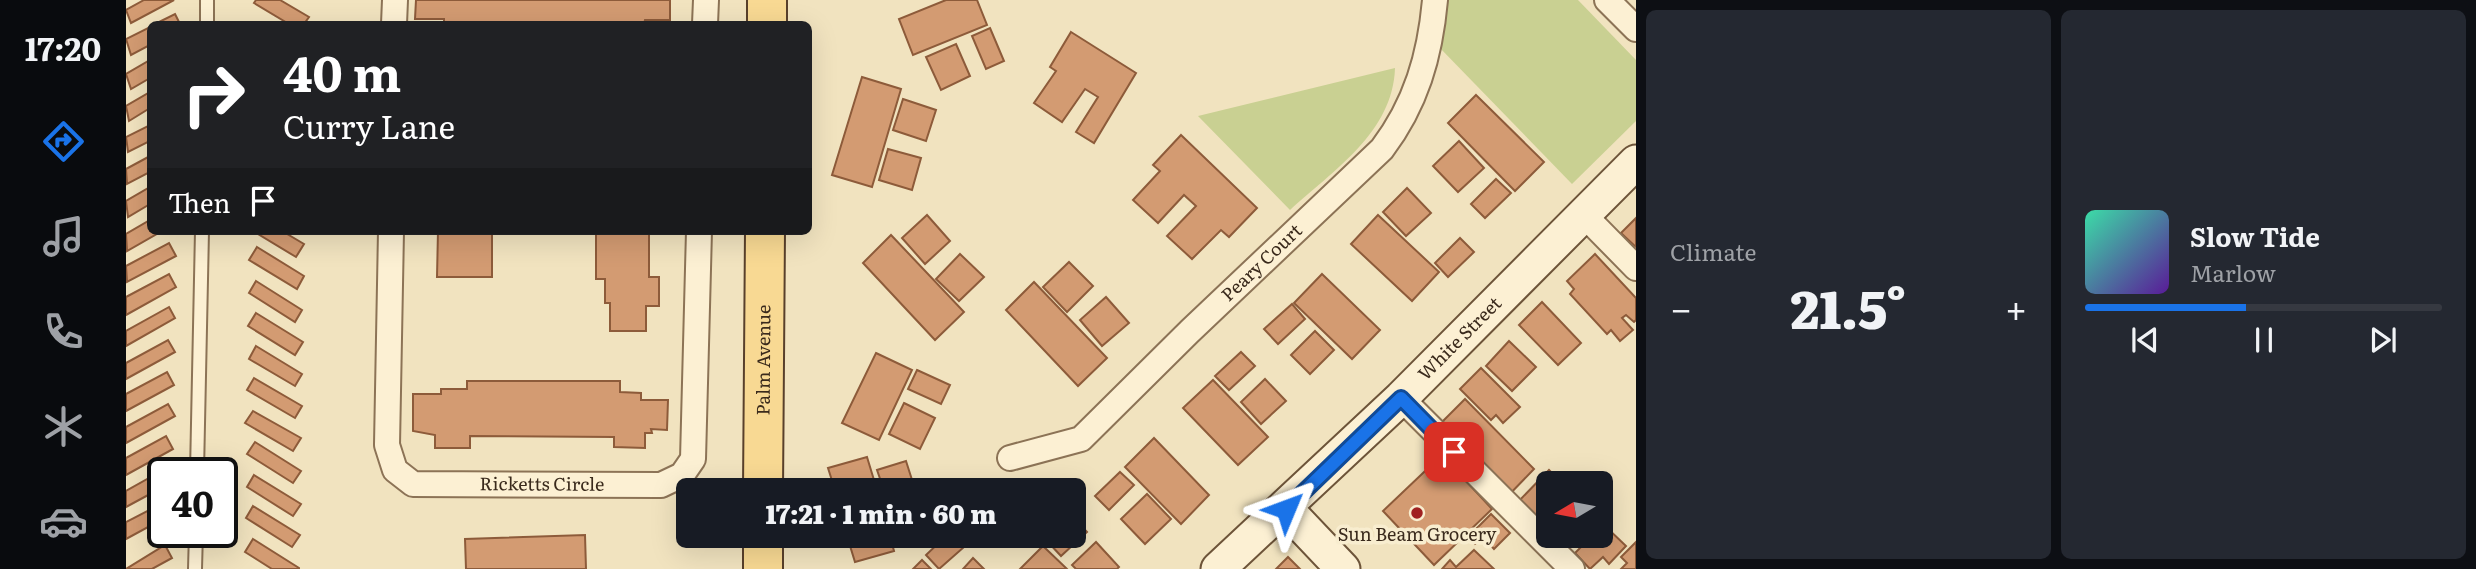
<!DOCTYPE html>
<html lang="en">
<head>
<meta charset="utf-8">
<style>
  body { margin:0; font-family:Literata,serif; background:#242831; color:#f1f3f6; height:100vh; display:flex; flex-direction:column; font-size:26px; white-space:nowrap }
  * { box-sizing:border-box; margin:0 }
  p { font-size:23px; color:#9ea1a6 }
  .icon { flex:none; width:38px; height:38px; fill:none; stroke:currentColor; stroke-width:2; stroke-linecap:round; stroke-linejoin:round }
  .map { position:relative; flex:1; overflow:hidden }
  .panel { display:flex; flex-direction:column; gap:10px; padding:10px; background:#0d0f14; width:840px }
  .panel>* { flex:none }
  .hud { position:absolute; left:21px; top:21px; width:665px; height:214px; border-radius:10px; box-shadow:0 7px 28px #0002; background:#202124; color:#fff; overflow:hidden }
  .needle { width:46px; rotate:260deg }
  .buttons { position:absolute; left:1410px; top:471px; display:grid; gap:14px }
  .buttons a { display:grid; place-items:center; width:77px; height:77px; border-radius:10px; background:#171b24; box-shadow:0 7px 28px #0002; font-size:35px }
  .speed { position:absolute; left:21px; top:457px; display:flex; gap:14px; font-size:35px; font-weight:700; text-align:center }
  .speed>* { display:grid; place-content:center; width:91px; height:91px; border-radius:50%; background:#171b24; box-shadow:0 7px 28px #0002; line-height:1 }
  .speed .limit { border:4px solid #111; border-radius:10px; background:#fff; color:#111 }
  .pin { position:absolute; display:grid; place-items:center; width:60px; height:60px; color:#fff; margin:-30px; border-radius:14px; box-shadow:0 4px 10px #0006 }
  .me { position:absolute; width:77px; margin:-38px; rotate:46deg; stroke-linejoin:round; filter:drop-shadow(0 0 5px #0008) }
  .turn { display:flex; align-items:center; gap:24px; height:147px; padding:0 21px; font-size:32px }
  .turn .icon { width:91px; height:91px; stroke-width:2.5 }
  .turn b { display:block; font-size:49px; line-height:60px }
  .then { display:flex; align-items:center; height:66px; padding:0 21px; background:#0003; gap:14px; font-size:26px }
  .big { font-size:52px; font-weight:800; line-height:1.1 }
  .panel .widget { flex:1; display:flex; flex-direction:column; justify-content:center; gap:10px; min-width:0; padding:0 24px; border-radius:10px; background:#242831 }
  .song { display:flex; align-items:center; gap:21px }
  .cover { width:84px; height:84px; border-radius:10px; background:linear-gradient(135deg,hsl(160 70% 55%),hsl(270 70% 35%)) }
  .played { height:7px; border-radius:4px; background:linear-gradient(90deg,#1a73e8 45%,#363941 45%) }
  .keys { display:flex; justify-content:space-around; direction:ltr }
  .heat { display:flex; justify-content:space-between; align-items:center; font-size:38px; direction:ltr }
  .panel .tiles { flex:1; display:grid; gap:10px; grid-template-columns:repeat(2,1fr) }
  .trip { position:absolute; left:550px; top:478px; width:410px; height:70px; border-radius:10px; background:#171b24; box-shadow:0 7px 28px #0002; font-weight:800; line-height:70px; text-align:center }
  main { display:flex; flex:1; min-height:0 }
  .dock { display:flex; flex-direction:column; width:126px; justify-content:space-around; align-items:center; background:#090b0e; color:#9ea1a6 }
  .dock .icon { width:49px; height:49px }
  .dock .selected { color:#1a73e8 }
  .dock b { font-size:32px; color:#f1f3f6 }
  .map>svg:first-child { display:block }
</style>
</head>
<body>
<main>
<nav class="dock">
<b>17:20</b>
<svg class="icon selected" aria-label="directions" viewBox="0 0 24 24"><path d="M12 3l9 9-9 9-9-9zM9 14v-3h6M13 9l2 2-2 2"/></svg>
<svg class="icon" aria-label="music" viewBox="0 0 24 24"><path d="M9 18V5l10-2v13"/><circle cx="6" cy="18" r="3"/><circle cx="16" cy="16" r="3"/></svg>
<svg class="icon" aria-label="phone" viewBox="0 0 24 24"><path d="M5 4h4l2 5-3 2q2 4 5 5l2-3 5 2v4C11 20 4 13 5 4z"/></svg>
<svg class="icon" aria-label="climate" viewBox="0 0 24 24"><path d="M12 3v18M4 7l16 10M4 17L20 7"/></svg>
<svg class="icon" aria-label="car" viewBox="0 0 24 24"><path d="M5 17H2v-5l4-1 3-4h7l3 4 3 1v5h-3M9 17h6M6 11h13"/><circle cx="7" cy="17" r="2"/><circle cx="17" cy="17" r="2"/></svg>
</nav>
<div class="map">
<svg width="1510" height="569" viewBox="0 0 1510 569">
  <rect width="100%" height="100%" fill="#f1e3bf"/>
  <g fill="#c9d092">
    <path d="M1317,0H1452L1510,60V121L1446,184L1313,47Z"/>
    <path d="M1269,68C1267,132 1208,170 1164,210L1072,116Z"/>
  </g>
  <g fill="#d39b72" stroke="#8d5b3a" stroke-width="2">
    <path d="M18,0H48L5,23L0,10Z"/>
    <path d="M130,0H154L183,17L178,24H163L128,3Z"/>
    <path d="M290,0H544V20H519L518,24H318V19H289Z"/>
    <path d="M820,0H851L861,25L787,55L773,19Z"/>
    <path d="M49,14L54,24H29Z"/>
    <path d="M24,27V45L5,55L0,39Z"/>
    <path d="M864,28L878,61L860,69L846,36Z"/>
    <path d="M945,32L1010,73L968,143L950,132L972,97L959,89L936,122L908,103L930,71L924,67Z"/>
    <path d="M830,44L844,76L815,90L800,57Z"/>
    <path d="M24,60V78L5,89L0,74Z"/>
    <path d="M736,77L775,89L746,187L706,175Z"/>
    <path d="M24,92V108L3,121L0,106Z"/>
    <path d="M1350,95L1418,162L1389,191L1322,123Z"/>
    <path d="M777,99L810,110L800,141L767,130Z"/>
    <path d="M24,125V141L2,152L0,137Z"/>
    <path d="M1055,135L1131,208L1103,237L1095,230L1066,259L1041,236L1070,206L1058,195L1032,223L1007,200L1034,171L1027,165Z"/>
    <path d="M1333,141L1358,168L1332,192L1307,166Z"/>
    <path d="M762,149L795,158L786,190L753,180Z"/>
    <path d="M24,156V172L1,184L0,169Z"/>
    <path d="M1370,179L1385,193L1359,218L1345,204Z"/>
    <path d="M24,187V204L2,217L0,201Z"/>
    <path d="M1281,188L1305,213L1280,236L1257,212Z"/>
    <path d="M801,215L824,241L799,264L776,238Z"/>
    <path d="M1252,215L1313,272L1286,301L1225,244Z"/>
    <path d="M1510,218V247L1495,233Z"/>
    <path d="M24,220V231H36L1,251L0,234Z"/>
    <path d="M127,231H156L178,244L170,257Z"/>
    <path d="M312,231H366V277H311Z"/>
    <path d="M470,231H523V277H533V306H520V331H484V303H479V279H470Z"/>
    <path d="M765,235L838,312L809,340L737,263Z"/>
    <path d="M1334,238L1348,252L1322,277L1309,263Z"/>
    <path d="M43,243L50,256L1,282L0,266Z"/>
    <path d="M131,247L178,276L171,289L123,260Z"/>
    <path d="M834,254L858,277L833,301L810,279Z"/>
    <path d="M1469,254L1510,298V320L1508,322L1500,315L1496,318L1507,330L1494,341L1485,330L1481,334L1444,294L1448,289L1441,281Z"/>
    <path d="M943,262L967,286L941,312L917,287Z"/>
    <path d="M43,274L50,287L0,315V297Z"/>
    <path d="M1196,274L1254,330L1226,359L1168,303Z"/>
    <path d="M130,281L176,310L169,322L123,293Z"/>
    <path d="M908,282L981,358L952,386L880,310Z"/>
    <path d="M980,297L1003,323L976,346L954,320Z"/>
    <path d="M1416,302L1455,343L1432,365L1393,325Z"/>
    <path d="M1166,304L1179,319L1152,344L1138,329Z"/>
    <path d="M43,307L49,318L0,346V331Z"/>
    <path d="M130,313L177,342L169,355L122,326Z"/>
    <path d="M1189,331L1208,350L1184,374L1165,355Z"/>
    <path d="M42,340L49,352L0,379V363Z"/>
    <path d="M1383,341L1410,367L1386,391L1360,366Z"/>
    <path d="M130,346L176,374L169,386L123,359Z"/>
    <path d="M1115,352L1129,366L1103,390L1089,376Z"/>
    <path d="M750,353L786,370L753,440L716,423Z"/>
    <path d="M1355,368L1394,407L1377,423L1370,415L1365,420L1334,389Z"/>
    <path d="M791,370L824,385L815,404L782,389Z"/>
    <path d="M41,372L48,385L0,411V394Z"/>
    <path d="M128,378L176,406L169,418L121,390Z"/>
    <path d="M1139,379L1160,401L1135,424L1115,402Z"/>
    <path d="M1087,380L1142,437L1112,465L1057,408Z"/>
    <path d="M341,381H494V392L515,393V400H542L541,430L525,429L526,433H519V448L488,447V437L344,436V448H309V435L287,431V394H315V389H341Z"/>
    <path d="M1339,399L1408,469L1378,500L1309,429Z"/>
    <path d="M778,403L809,418L794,449L763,434Z"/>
    <path d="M42,404L49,416L0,443V427Z"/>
    <path d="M127,411L175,438L167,451L119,423Z"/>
    <path d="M40,436L47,449L0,475V458Z"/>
    <path d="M1028,438L1083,495L1055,524L999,467Z"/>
    <path d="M129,442L175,471L167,483L121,454Z"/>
    <path d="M1316,455L1366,509L1308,565L1257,511Z"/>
    <path d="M741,457L751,490H709L702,468Z"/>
    <path d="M780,461L787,483L758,490L751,470Z"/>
    <path d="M39,469L37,487L0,507V491Z"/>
    <path d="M1423,470L1436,483H1423V510L1409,525L1389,505Z"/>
    <path d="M994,472L1008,485L983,510L969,496Z"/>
    <path d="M128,475L175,504L167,516L121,487Z"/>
    <path d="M1021,494L1045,519L1019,544L995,519Z"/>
    <path d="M37,503V519L0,539V522Z"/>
    <path d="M127,506L174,535L166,547L120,518Z"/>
    <path d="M1365,514L1384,533L1368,549L1357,537L1349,544L1342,537Z"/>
    <path d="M948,518L961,532L935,556L922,542L929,536H947Z"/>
    <path d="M1423,521V536H1452L1435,551L1414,528Z"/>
    <path d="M1477,524L1500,546L1483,564L1477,557L1464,569L1449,553L1466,536H1475Z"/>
    <path d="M459,535L460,569H340L339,539Z"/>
    <path d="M721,536H764L768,551L729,562Z"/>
    <path d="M820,536H827L838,547L813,569L800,555Z"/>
    <path d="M127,539L173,568V569H146L119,552Z"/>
    <path d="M970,542L993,567L991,569H950L946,565Z"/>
    <path d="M1510,542V569H1495L1501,563L1495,557Z"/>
    <path d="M39,545L46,558L26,569H0Z"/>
    <path d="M917,546L941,569H894Z"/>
    <path d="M1348,550L1368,569H1316L1324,560L1330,567Z"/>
    <path d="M1162,557L1174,569H1150Z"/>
    <path d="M847,558L858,569H837Z"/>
    <path d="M796,560L805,569H787Z"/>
  </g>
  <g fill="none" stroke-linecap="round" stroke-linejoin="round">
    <g stroke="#8c7356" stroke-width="16">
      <g id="lane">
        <path d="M81,24V0"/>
        <path d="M71,472L76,231"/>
        <path d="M69,569L70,532"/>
      </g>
    </g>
    <g stroke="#8c7356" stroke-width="28">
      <g id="street">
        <path d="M1481,0L1510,29"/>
        <path d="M268,24L269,0"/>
        <path d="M579,24L580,0"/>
        <path d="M1457,214L1510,268"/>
        <path id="s1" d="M265,231L261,445L269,470L287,484L535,485L556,475L567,459L573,231"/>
        <path d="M1275,398L1446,569"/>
        <path id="s2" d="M884,458L955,439L1064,331L1256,149C1290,104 1304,56 1309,0"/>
      </g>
    </g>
    <g stroke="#6d5439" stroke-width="37">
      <g id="secondary">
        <path d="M1160,509L1217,569"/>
        <path id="s3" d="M1092,569L1275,398L1510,162"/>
      </g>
    </g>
    <g stroke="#59402b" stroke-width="42">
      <g id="primary">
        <path d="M641,24V0"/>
        <path id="s4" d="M637,490L639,231"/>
        <path d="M637,536V569"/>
      </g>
    </g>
    <use href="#lane" stroke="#fcf0d3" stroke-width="12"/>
    <use href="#street" stroke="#fcf0d3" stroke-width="24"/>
    <use href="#secondary" stroke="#fcf0d3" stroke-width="33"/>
    <use href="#primary" stroke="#f8d993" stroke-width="38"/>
  </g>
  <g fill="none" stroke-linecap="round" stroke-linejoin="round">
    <g stroke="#114b97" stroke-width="18">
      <path id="route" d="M1160,509L1275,398L1328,452"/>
    </g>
    <use href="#route" stroke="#1a73e8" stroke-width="12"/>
  </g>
  <circle fill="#a02121" stroke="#f8edcf" stroke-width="2.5" cx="1291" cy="513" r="7"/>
  <g text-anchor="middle" stroke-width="7" stroke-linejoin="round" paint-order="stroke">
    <g font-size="18" fill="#3a2a1c" stroke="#f8edcf">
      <text dy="6" stroke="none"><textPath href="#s2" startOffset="326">Peary Court</textPath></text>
      <text dy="6" stroke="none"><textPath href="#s3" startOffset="334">White Street</textPath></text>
      <text dy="6" stroke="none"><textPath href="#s4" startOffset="130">Palm Avenue</textPath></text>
      <text dy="6" stroke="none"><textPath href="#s1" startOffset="392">Ricketts Circle</textPath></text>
    </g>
    <g font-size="18" fill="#3a2a1c" stroke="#f8edcf">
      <text x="1291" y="541">Sun Beam Grocery</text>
    </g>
  </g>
</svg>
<div class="buttons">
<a><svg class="needle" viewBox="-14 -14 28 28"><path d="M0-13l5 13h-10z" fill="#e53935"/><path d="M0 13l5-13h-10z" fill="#9ea1a6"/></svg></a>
</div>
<div class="speed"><div class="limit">40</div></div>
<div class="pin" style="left:1328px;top:452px;background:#d93025"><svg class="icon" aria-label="arrive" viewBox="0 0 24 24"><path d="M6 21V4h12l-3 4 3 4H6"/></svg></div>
<svg class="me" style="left:1160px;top:509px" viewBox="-20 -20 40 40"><path d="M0-17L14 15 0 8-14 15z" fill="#1a73e8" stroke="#fff" stroke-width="4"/></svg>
<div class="trip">17:21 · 1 min · 60 m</div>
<div class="hud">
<div class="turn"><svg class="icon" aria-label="right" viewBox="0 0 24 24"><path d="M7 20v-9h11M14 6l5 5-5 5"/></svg><div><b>40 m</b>Curry Lane</div></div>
<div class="then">Then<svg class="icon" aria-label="arrive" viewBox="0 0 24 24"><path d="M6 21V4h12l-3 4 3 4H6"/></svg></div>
</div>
</div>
<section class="panel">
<div class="tiles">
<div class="widget"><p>Climate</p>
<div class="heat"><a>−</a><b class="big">21.5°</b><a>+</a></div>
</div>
<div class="widget">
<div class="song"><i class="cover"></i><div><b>Slow Tide</b><p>Marlow</p></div></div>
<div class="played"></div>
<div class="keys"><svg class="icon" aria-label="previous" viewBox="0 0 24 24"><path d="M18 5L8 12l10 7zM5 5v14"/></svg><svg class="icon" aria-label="pause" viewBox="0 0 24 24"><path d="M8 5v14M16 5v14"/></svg><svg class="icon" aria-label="next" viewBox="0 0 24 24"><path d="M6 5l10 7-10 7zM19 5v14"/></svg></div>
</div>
</div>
</section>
</main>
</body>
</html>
